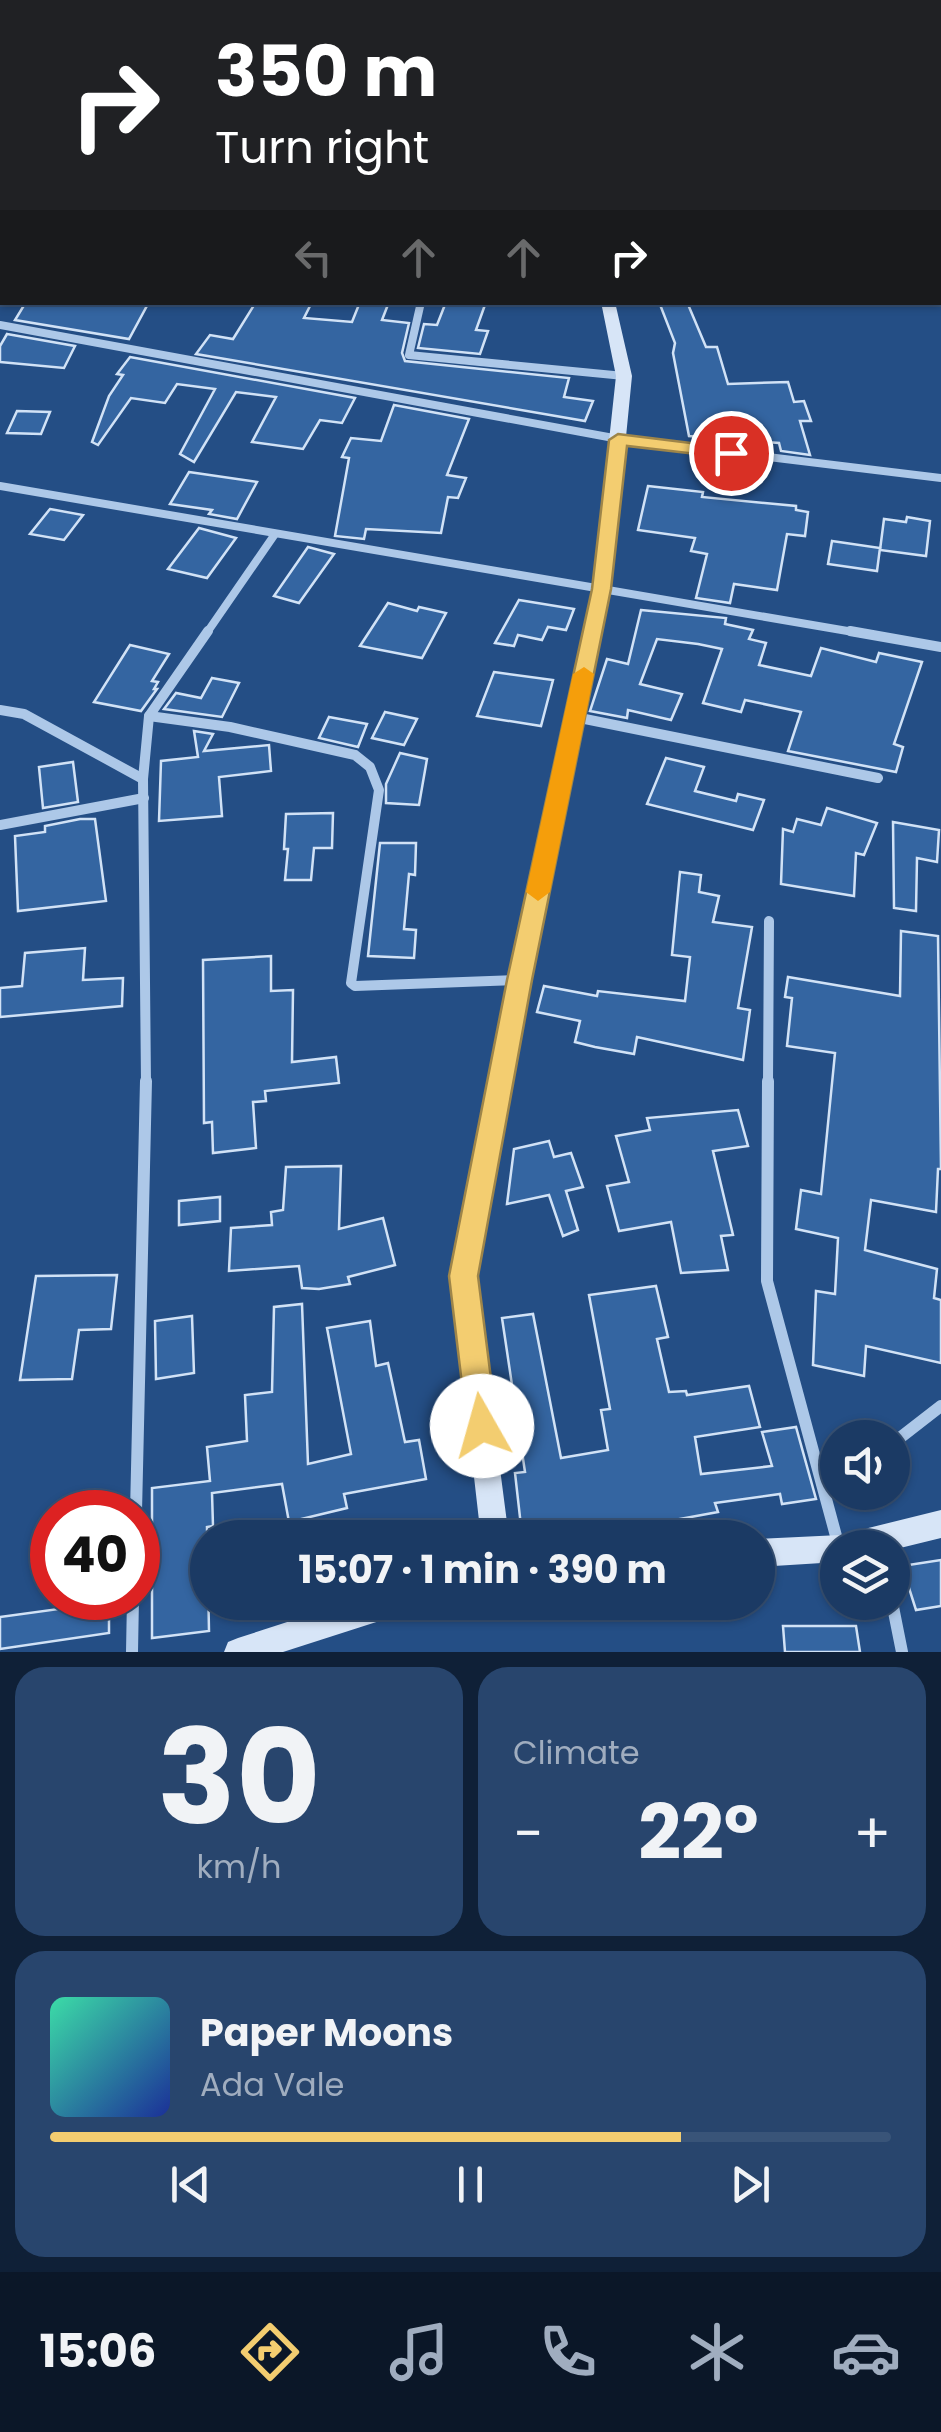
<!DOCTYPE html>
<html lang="en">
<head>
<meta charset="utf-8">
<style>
  body { margin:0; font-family:Poppins,sans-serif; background:#28456d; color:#f1f3f6; height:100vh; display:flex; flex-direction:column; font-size:38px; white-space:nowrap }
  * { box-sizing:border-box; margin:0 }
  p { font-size:32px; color:#a0adbf }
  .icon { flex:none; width:55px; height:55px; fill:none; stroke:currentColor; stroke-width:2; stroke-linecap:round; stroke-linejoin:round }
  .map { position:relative; height:1652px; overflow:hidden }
  .side { display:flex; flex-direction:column; gap:15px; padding:15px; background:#0f2037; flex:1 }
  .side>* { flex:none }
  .hud { position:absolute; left:0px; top:0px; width:942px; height:305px; box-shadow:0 2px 8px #0004,0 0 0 2px #395478; background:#202124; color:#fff; overflow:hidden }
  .controls { position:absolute; left:820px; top:1420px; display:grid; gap:20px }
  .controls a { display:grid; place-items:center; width:90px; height:90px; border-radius:50%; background:#1b3a64; box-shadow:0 2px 8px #0004,0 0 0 2px #395478; font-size:50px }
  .speed { position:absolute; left:30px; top:1490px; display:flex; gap:20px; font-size:50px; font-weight:700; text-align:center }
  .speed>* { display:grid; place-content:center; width:130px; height:130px; border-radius:50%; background:#1b3a64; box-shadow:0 2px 8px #0004,0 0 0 2px #395478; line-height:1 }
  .speed .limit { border:15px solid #d22; background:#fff; color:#111 }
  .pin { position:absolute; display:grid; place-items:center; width:85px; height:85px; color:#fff; margin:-42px; border:5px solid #fff; border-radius:50%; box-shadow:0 2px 10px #0007 }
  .me { position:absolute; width:110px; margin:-55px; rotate:353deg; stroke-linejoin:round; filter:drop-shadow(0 0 8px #0008) }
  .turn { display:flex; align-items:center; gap:35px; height:210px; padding:0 50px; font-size:45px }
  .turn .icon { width:130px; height:130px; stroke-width:2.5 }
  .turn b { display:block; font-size:70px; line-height:85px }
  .lanes { display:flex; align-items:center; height:95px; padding:0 50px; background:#0003; justify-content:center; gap:50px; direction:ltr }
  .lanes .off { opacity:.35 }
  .big { font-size:75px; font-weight:700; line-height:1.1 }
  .side .card { flex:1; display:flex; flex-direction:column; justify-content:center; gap:15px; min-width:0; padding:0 35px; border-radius:30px; background:#28456d }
  .side .dial { align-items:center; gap:0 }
  .dial b { font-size:130px; line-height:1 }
  .song { display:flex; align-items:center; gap:30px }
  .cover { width:120px; height:120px; border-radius:15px; background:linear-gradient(135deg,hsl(160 70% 55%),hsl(230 70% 35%)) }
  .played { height:10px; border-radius:5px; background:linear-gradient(90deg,#f3cd70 75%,#395478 75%) }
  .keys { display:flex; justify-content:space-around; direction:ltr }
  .heat { display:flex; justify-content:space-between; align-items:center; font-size:55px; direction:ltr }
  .side .tiles { flex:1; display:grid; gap:15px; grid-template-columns:1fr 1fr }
  .card:last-child { grid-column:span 2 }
  .trip { position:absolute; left:190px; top:1520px; width:585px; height:100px; border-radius:50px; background:#1b3a64; box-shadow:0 2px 8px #0004,0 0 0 2px #395478; font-weight:700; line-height:100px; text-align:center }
  .tabs { display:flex; height:160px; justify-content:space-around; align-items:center; background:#0b1728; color:#a0adbf }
  .tabs .icon { width:70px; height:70px }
  .tabs .active { color:#f3cd70 }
  .tabs b { font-size:45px; color:#f1f3f6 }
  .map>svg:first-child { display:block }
</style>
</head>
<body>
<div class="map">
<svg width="941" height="1652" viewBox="0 0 941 1652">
  <rect width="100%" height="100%" fill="#244e85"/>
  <g fill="#3465a1" stroke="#d1e2f6" stroke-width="2.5">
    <path d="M26,302H149L129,339L15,320Z"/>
    <path d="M256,302H312L304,318L352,322L360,302H389L382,320L409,323L402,353L405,361L569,378L564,397L593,401L585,421L196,354L210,335L233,339Z"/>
    <path d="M446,302H486L476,330L488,331L480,354L418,348L424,324L437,325Z"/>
    <path d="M659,302H687L706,347H717L728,384L788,382L794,402L804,401L811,421H800L810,455L781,451L779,443L689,436L673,353L675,343Z"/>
    <path d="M7,334L75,346L64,368L0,362V346Z"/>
    <path d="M130,357L355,398L342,423L320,420L303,449L252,442L276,397L236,392L194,462L180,454L215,389L177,384L165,403L131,398L98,445L92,442L109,396L123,375L117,374Z"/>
    <path d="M394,405L469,419L447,475L466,478L458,498L448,497L441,533L366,529L364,539L335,536L349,458L342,457L351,438L381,441Z"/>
    <path d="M17,411L50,412L41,434L7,433Z"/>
    <path d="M189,472L257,482L237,519L209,514L212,510L170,504Z"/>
    <path d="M648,486L703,492L702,497L796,506V510L808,512L805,536L787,534L777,590L734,584L730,603L696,598L707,554L691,551L695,538L638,530Z"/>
    <path d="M50,509L83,515L64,540L30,534Z"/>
    <path d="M907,517L930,521L926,556L880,550L884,519L906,522Z"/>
    <path d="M199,528L236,538L207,578L168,569Z"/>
    <path d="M832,541L880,548L877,571L828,564Z"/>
    <path d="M308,547L334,554L299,603L274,596Z"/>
    <path d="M519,600L574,609L566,630L548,627L542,640L518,635L514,646L495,643Z"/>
    <path d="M388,603L417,611L419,607L446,613L422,658L360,646Z"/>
    <path d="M641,610L726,618L725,624L753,630L749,639L766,643L759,665L811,676L821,648L876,662L879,653L922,662L894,744L903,747L896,772L788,751L801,712L745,700L741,712L703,703L722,649L698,644L657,639L640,684L682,694L671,720L628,710L627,718L590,711L607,659L628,664Z"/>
    <path d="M130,645L169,654L152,681L158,682L154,689H157L141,711L94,702Z"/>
    <path d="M494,672L553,680L541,726L477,716Z"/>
    <path d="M212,678L239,683L222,717L164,709L176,693L201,698Z"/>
    <path d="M385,712L417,719L404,745L372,738Z"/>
    <path d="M329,717L367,724L358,747L319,738Z"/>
    <path d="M194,731L213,734L204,751L269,745L271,771L219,777L222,816L159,821L161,761L198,757Z"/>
    <path d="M400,753L427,759L419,805L386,803V784Z"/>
    <path d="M666,758L704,767L695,791L736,801L738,794L764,800L753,830L647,804Z"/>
    <path d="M73,762L78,802L43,808L39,767Z"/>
    <path d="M827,808L877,823L864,855L856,853L854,896L781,884L783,829L793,832L797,819L821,825Z"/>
    <path d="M333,813L332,848H314L311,880H285L288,849H284L286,814Z"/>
    <path d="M80,819H95L106,901L18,911L15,836L45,832V826Z"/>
    <path d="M893,822L939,830L937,862L917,858L916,911L894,908Z"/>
    <path d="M380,843H416L415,875L409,874L404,929L416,930L414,958L368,956Z"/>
    <path d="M680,872L701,875L699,892L719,896L713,922L752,927L738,1008L750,1010L743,1060L637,1037L634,1054L595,1047L575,1042L580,1021L537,1012L544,986L597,996L598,991L685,1001L690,957L672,955Z"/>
    <path d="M901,931L938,936L941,1169H938L936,1212L871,1200L865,1250L937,1269L934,1298L941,1300V1363L866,1346L864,1376L813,1365L816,1291L835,1294L838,1238L796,1229L801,1190L821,1194L835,1053L787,1046L792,998L785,997L788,977L900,996Z"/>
    <path d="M85,948L83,980L123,978L122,1006L0,1017V988L22,986L25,953Z"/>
    <path d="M271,956V991L293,990L292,1062L336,1057L339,1083L265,1091L266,1101L253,1102L256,1148L213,1153L212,1122L204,1123L203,960Z"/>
    <path d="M738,1110L748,1146L713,1151L733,1235L721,1236L728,1270L681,1273L671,1222L619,1231L607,1186L629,1182L616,1136L650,1130L647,1118Z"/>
    <path d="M549,1141L554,1157L571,1153L583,1187L566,1191L578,1230L563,1236L549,1195L507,1204L514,1149Z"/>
    <path d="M341,1166L339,1229L383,1218L395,1265L348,1277L350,1284L319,1289L302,1288L299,1266L229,1271L231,1228L272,1225L271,1212L283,1210L286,1167Z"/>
    <path d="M220,1197V1221L179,1225V1201Z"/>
    <path d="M117,1275L111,1329L79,1330L72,1379L20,1380L36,1276Z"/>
    <path d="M656,1286L668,1337L657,1339L669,1392L686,1391L687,1395L749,1386L760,1427L695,1437L701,1474L772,1466L762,1432L796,1427L816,1499L782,1504L780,1494L715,1503L718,1512L669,1521L522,1535L515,1473L525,1472L502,1318L533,1314L561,1458L608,1450L601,1410L610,1409L589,1295Z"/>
    <path d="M302,1304L308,1464L351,1454L327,1328L370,1321L376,1366L388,1363L405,1442L419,1440L426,1479L344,1494L347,1508L289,1522L282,1484L212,1493L213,1526L207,1527L209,1631L152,1638V1488L210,1481L207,1447L247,1441L245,1395L272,1392L274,1307Z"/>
    <path d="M192,1316L194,1373L156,1379L155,1321Z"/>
    <path d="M941,1560V1606L916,1610L902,1566Z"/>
    <path d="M59,1598H109V1633L0,1649V1617L59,1609Z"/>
    <path d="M783,1626H856L860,1652H785Z"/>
  </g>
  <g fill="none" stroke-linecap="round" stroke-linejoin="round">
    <g stroke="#adc8e8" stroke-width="8">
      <path d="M421,302L409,355L624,376"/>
      <path d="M0,325L619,439L941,478"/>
      <path d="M0,486L865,634"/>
      <path d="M206,634L275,534"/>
    </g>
    <g stroke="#adc8e8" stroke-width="10">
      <path d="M850,631L941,647"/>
      <path d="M0,710L24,714L143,779"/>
      <path d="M149,716L230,727L355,755L370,767L379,790L351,983L355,986L520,980"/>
      <path d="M575,717L878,778"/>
      <path d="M0,825L144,798"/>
      <path d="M146,1083L143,779L149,716L208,631"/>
      <path d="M768,1083L769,921"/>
    </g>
    <g stroke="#adc8e8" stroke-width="12">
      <path d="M768,1081L767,1281L839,1547"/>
      <path d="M892,1444L941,1406"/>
      <path d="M136,1512L146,1081"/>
      <path d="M892,1602L902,1652"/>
      <path d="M132,1652L133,1598"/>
    </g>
    <g fill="#d7e5f7" fill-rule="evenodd">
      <path d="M601,302H615L632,376L611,589L531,980L475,1276L509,1538H481L451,1276L509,980L593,589L616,376Z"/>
      <path d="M941,1510V1538L892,1550L838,1548V1562L758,1567V1539L840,1535Z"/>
      <path d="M349,1602H409L405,1612L395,1616L283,1652H224L228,1642L238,1638Z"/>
    </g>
  </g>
  <path fill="#f3cd70" stroke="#9e8549" stroke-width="2.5" d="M618,434L731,448L740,453L731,458L627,446L611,589L532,980L478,1276L497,1426L492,1436L482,1440L471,1436L467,1426L449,1276L507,980L592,589L609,440Z"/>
  <path fill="#f59e0b" d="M584,667L594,674L550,892L538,901L526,892L573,674Z"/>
</svg>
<div class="controls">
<a><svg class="icon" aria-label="sound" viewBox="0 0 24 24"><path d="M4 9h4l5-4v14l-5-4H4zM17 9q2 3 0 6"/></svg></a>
<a><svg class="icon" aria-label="layers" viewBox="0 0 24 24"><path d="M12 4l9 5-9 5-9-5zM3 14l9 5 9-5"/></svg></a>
</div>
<div class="speed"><div class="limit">40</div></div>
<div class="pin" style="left:731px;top:453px;background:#d93025"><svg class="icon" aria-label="arrive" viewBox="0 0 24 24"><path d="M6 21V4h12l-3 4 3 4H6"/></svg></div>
<svg class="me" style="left:482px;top:1426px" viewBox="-20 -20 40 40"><circle r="19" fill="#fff"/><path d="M0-13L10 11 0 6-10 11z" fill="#f3cd70"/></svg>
<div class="trip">15:07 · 1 min · 390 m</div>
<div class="hud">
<div class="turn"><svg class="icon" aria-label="right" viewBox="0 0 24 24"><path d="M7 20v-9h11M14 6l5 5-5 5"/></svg><div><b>350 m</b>Turn right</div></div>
<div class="lanes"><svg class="icon off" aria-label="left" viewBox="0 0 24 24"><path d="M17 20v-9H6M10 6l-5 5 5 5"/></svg><svg class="icon off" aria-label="ahead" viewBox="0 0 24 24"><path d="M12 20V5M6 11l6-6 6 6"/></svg><svg class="icon off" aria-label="ahead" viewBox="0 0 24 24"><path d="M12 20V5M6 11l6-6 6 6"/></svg><svg class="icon" aria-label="right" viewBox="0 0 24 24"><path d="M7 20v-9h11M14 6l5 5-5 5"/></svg></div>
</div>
</div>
<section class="side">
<div class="tiles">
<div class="card dial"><b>30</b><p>km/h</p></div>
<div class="card"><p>Climate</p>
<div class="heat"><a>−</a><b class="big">22°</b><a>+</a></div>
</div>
<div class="card">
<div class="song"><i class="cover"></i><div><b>Paper Moons</b><p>Ada Vale</p></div></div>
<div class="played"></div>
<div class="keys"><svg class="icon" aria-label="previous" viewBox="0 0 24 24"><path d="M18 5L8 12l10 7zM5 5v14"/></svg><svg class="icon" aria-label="pause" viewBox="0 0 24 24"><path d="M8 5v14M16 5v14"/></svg><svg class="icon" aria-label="next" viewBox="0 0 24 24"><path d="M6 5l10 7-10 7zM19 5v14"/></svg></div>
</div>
</div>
</section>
<nav class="tabs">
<b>15:06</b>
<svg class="icon active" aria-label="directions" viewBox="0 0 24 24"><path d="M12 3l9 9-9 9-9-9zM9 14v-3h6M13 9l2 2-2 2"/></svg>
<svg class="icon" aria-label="music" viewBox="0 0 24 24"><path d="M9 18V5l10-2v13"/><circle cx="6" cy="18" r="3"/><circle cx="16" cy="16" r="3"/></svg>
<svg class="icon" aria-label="phone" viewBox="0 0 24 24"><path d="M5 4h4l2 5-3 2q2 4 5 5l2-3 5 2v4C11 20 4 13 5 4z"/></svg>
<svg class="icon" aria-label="climate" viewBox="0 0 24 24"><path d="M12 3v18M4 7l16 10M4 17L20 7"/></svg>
<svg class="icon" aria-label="car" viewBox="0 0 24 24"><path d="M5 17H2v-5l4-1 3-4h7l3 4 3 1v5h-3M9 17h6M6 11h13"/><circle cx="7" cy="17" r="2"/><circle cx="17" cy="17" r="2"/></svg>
</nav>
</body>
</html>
